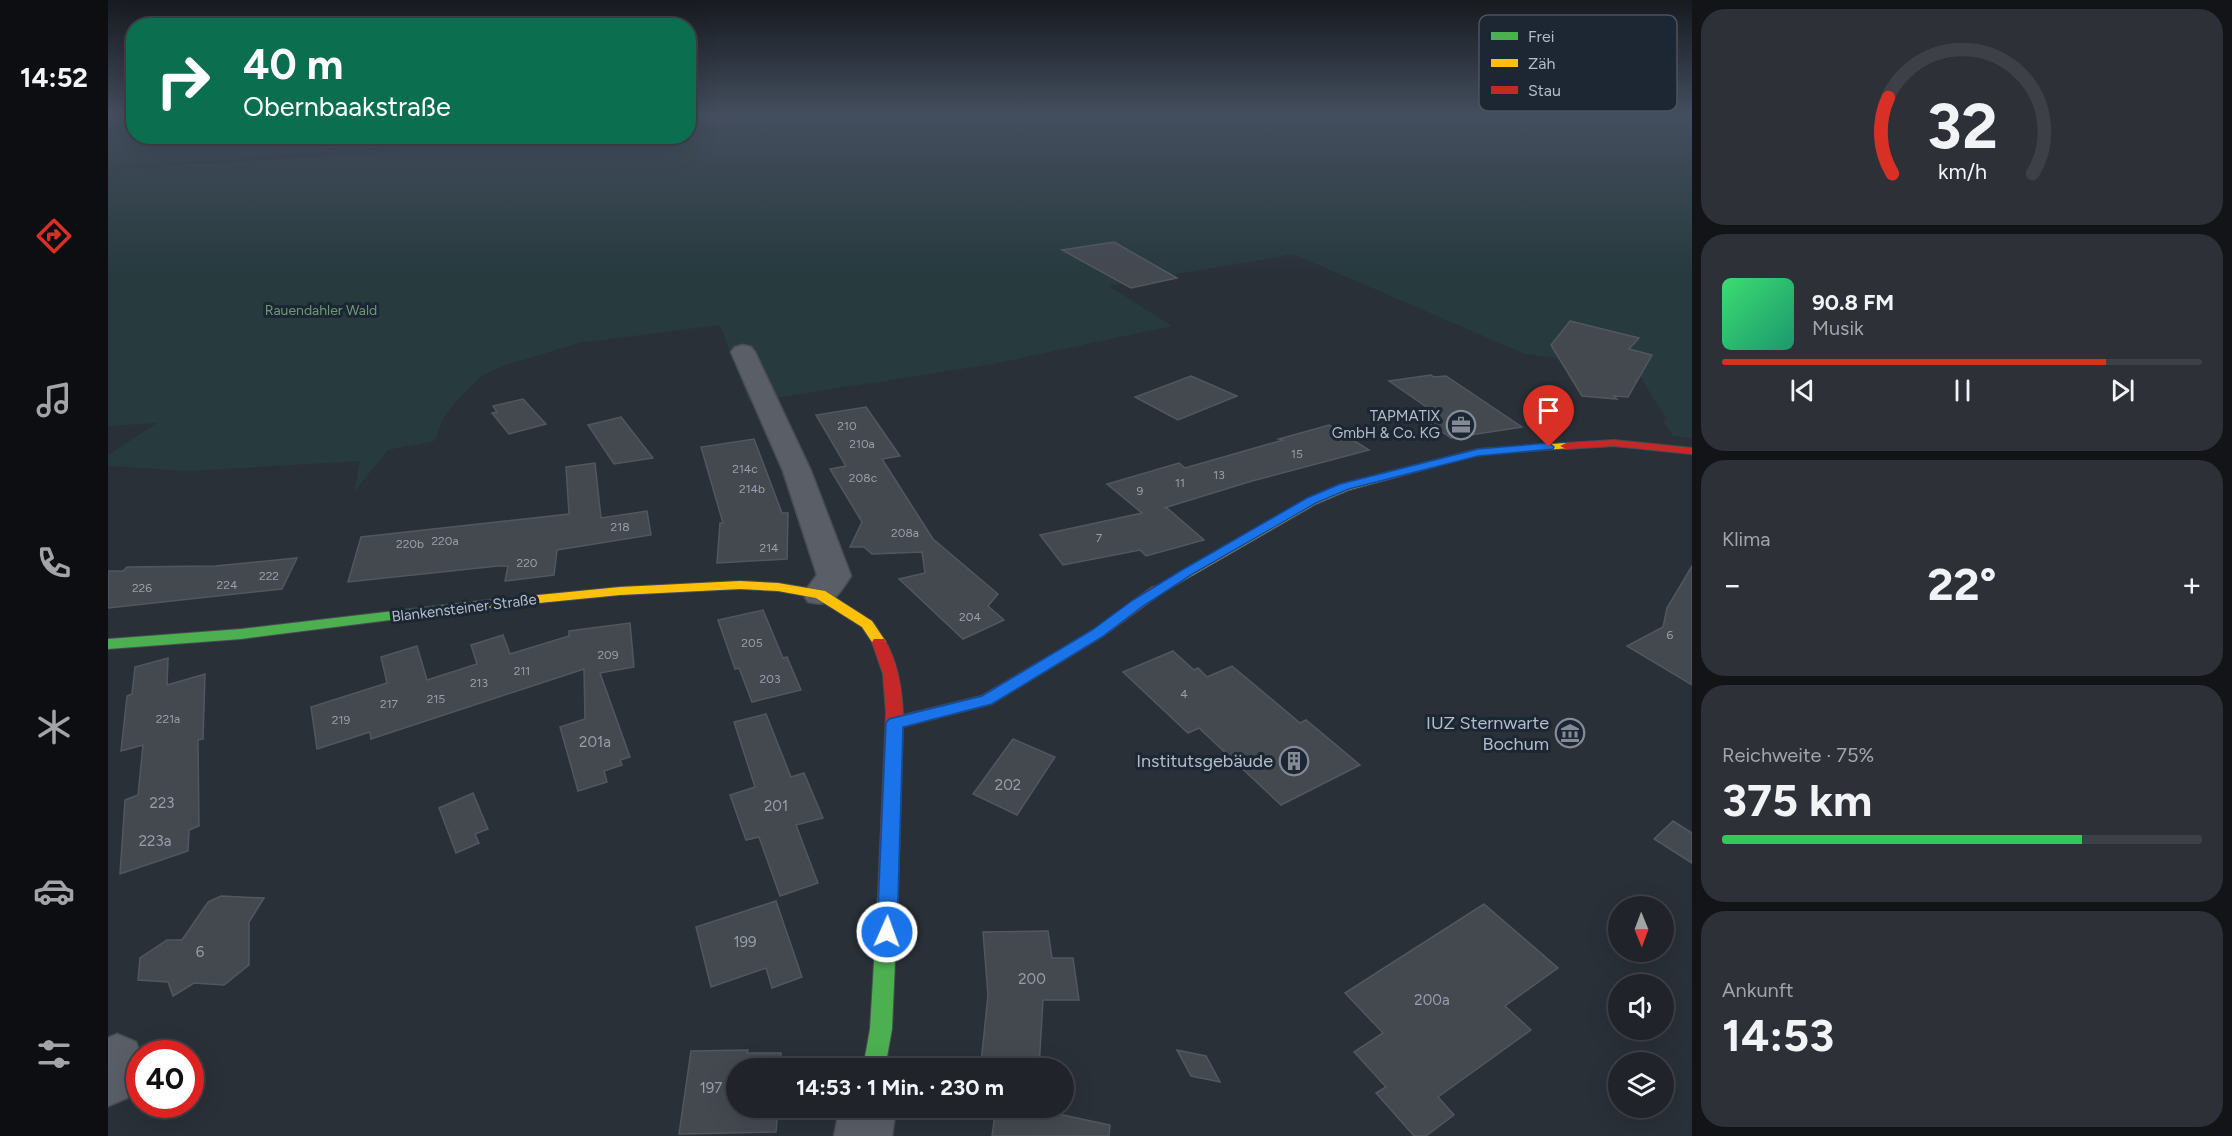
<!DOCTYPE html>
<html lang="de">
<head>
<meta charset="utf-8">
<style>
  body { margin:0; font-family:Figtree,sans-serif; background:#2d3036; color:#f1f3f6; height:100vh; display:flex; flex-direction:column; font-size:22px; white-space:nowrap }
  * { box-sizing:border-box; margin:0 }
  p { font-size:20px; color:#a2a4a8 }
  .icon { flex:none; width:33px; height:33px; fill:none; stroke:currentColor; stroke-width:2; stroke-linecap:round; stroke-linejoin:round }
  .map { position:relative; flex:1; overflow:hidden }
  .side { display:flex; flex-direction:column; gap:9px; padding:9px; background:#121417; width:540px }
  .side>* { flex:none }
  .guide { position:absolute; left:18px; top:18px; width:570px; height:126px; border-radius:24px; box-shadow:0 6px 24px #0002,0 0 0 2px #3d4147; background:#0b6e4f; color:#fff; overflow:hidden }
  .needle { width:39px; rotate:179deg }
  .buttons { position:absolute; left:1500px; top:896px; display:grid; gap:12px }
  .buttons a { display:grid; place-items:center; width:66px; height:66px; border-radius:50%; background:#20242a; box-shadow:0 6px 24px #0002,0 0 0 2px #3d4147; font-size:30px }
  .speed { position:absolute; left:18px; top:1040px; display:flex; gap:12px; font-size:30px; font-weight:700; text-align:center }
  .speed>* { display:grid; place-content:center; width:78px; height:78px; border-radius:50%; background:#20242a; box-shadow:0 6px 24px #0002,0 0 0 2px #3d4147; line-height:1 }
  .speed .limit { border:9px solid #d22; background:#fff; color:#111 }
  .pin { position:absolute; display:grid; place-items:center; width:51px; height:51px; color:#fff; margin:-62px -26px; border-radius:50% 50% 50% 0; rotate:-45deg; box-shadow:0 0 6px #0007 }
  .pin .icon { rotate:45deg }
  .me { position:absolute; width:66px; margin:-33px; rotate:2deg; stroke-linejoin:round; filter:drop-shadow(0 0 4px #0008) }
  .turn { display:flex; align-items:center; gap:21px; height:126px; padding:0 18px; font-size:27px }
  .turn .icon { width:78px; height:78px; stroke-width:2.5 }
  .turn b { display:block; font-size:42px; line-height:51px }
  .big { font-size:45px; font-weight:700; line-height:1.1 }
  .side .card { flex:1; display:flex; flex-direction:column; justify-content:center; gap:9px; min-width:0; padding:0 21px; border-radius:24px; background:#2d3036 }
  .side .dial { align-items:center; gap:0 }
  .dial svg { height:156px; overflow:visible; fill:none; stroke:#3d4147; stroke-width:7; stroke-linecap:round; text-anchor:middle }
  .dial text { fill:#f1f3f6; stroke:none }
  .song { display:flex; align-items:center; gap:18px }
  .cover { width:72px; height:72px; border-radius:9px; background:linear-gradient(135deg,hsl(140 70% 55%),hsl(160 70% 35%)) }
  .played { height:6px; border-radius:3px; background:linear-gradient(90deg,#d93025 80%,#3d4147 80%) }
  .keys { display:flex; justify-content:space-around; direction:ltr }
  .heat { display:flex; justify-content:space-between; align-items:center; font-size:33px; direction:ltr }
  .charge { height:9px; border-radius:4px; background:linear-gradient(90deg,#34c759 75%,#3d4147 0) }
  .trip { position:absolute; left:618px; top:1058px; width:348px; height:60px; border-radius:30px; background:#20242a; box-shadow:0 6px 24px #0002,0 0 0 2px #3d4147; font-weight:700; line-height:60px; text-align:center }
  main { display:flex; flex:1; min-height:0 }
  .menu { display:flex; flex-direction:column; width:108px; justify-content:space-around; align-items:center; background:#0d0e11; color:#a2a4a8 }
  .menu .icon { width:42px; height:42px }
  .menu .on { color:#d93025 }
  .menu b { font-size:27px; color:#f1f3f6 }
  .map>svg:first-child { display:block }
</style>
</head>
<body>
<main>
<nav class="menu">
<b>14:52</b>
<svg class="icon on" aria-label="directions" viewBox="0 0 24 24"><path d="M12 3l9 9-9 9-9-9zM9 14v-3h6M13 9l2 2-2 2"/></svg>
<svg class="icon" aria-label="music" viewBox="0 0 24 24"><path d="M9 18V5l10-2v13"/><circle cx="6" cy="18" r="3"/><circle cx="16" cy="16" r="3"/></svg>
<svg class="icon" aria-label="phone" viewBox="0 0 24 24"><path d="M5 4h4l2 5-3 2q2 4 5 5l2-3 5 2v4C11 20 4 13 5 4z"/></svg>
<svg class="icon" aria-label="climate" viewBox="0 0 24 24"><path d="M12 3v18M4 7l16 10M4 17L20 7"/></svg>
<svg class="icon" aria-label="car" viewBox="0 0 24 24"><path d="M5 17H2v-5l4-1 3-4h7l3 4 3 1v5h-3M9 17h6M6 11h13"/><circle cx="7" cy="17" r="2"/><circle cx="17" cy="17" r="2"/></svg>
<svg class="icon" aria-label="filters" viewBox="0 0 24 24"><path d="M4 7h16M4 17h16"/><circle cx="9" cy="7" r="2"/><circle cx="15" cy="17" r="2"/></svg>
</nav>
<div class="map">
<svg width="1584" height="1136" viewBox="0 0 1584 1136">
  <rect width="100%" height="100%" fill="#2a3038"/>
  <g fill="#273a3e">
    <path d="M581,114H673L581,122Z"/>
    <path d="M696,114H1584V438L1565,436L1555,421L1558,418L1526,367L1417,354L1185,254L1001,286L1064,326L885,364L641,402L612,325L471,343L395,366L372,377L348,401L334,420L329,436L326,441L280,450L246,492L252,461L81,471L0,466V455L49,423L0,426V170L206,157L454,137L580,136L581,125Z"/>
    <path d="M0,116H25L26,136L423,137L0,167Z"/>
  </g>
  <g fill="#444950" stroke="#52575f" stroke-width="1.5">
    <path d="M1006,242L1069,278L1023,288L954,250Z"/>
    <path d="M1462,321L1531,338L1521,349L1544,355L1520,397L1506,396L1509,399L1474,396L1443,345Z"/>
    <path d="M1323,375L1326,377L1338,376L1414,427L1343,438L1314,418L1330,415L1281,381Z"/>
    <path d="M1083,376L1129,396L1070,420L1027,397Z"/>
    <path d="M415,399L438,424L401,434L384,413L389,412L385,406Z"/>
    <path d="M758,407L792,456L774,459L825,539L890,594L880,606L896,620L855,639L791,579L817,573L814,552L764,554L756,547H742L754,522L722,469L738,466L708,415Z"/>
    <path d="M513,417L545,458L506,464L480,425Z"/>
    <path d="M1221,425L1261,450L1144,481L1056,508H1059L1096,540L1038,556L1032,550L955,565L932,535L1034,513L999,484L1071,463L1077,468L1175,440L1171,439Z"/>
    <path d="M646,439L674,513H680L679,559L609,563L612,523H615L593,447Z"/>
    <path d="M487,463L493,518L539,511L543,535L449,550L446,575L397,581L400,566H390L240,582L253,537L461,514L458,467Z"/>
    <path d="M189,558L174,589L0,608V571H15L19,567L107,566Z"/>
    <path d="M1584,566V685L1519,646L1555,627L1559,608Z"/>
    <path d="M655,610L675,658L679,657L693,690L644,702L631,668L627,669L610,620Z"/>
    <path d="M522,623L526,667L492,673L522,757L512,760L514,765L496,771L499,782L470,791L452,727L477,719L476,669L263,739L262,732L209,749L203,707L279,683L273,657L309,646L319,680L369,664L363,645L395,635L402,654L461,636V631Z"/>
    <path d="M1065,651L1086,670L1090,668L1099,677L1124,666L1192,723L1198,720L1252,765L1173,805L1091,728L1080,733L1015,672Z"/>
    <path d="M60,658L59,685L97,674L95,739L90,740L91,826L81,830L80,851L12,874L17,800L30,795L35,745L13,751L19,696L24,694L27,667Z"/>
    <path d="M658,714L683,777L696,773L715,818L688,825L710,883L672,896L651,837L638,840L622,795L647,787L626,722Z"/>
    <path d="M905,739L947,757L909,815L865,794Z"/>
    <path d="M365,793L380,829L367,834L371,843L348,853L331,808Z"/>
    <path d="M1565,821L1584,833V863L1546,839Z"/>
    <path d="M113,896L156,898L141,922V965L116,985L86,983L65,996L60,982L30,980L32,958L59,940H74L100,902Z"/>
    <path d="M668,901L694,977L664,988L658,968L603,987L588,927Z"/>
    <path d="M1376,904L1450,968L1397,1006L1423,1030L1330,1097L1346,1115L1318,1136H1306L1268,1093L1278,1087L1246,1052L1275,1033L1237,993Z"/>
    <path d="M940,931L944,958H965L971,1000H935L931,1068H903L873,1063L880,995L875,932Z"/>
    <path d="M640,1050L639,1053H673L672,1068H628V1107H670L668,1132L571,1134L583,1051Z"/>
    <path d="M1069,1050L1098,1056L1112,1082L1083,1076Z"/>
    <path d="M888,1107H918L1002,1125L1001,1136H884Z"/>
  </g>
  <g fill="none" stroke-linecap="round" stroke-linejoin="round">
    <g stroke="#484c53" stroke-width="3">
      <g id="street">
        <path d="M635,345L643,347L647,352L703,471L743,576C730,595 725,608 700,602L695,594L709,575L675,471L623,352L627,347Z"/>
        <path d="M9,1034L28,1042C36,1062 29,1079 19,1098L0,1106V1038Z"/>
        <path d="M732,1107H788L784,1136H726Z"/>
      </g>
    </g>
    <g stroke="#484c53" stroke-width="2">
      <g id="fast">
        <path d="M380,600L387,604L385,607L133,639L0,649V639L133,629Z"/>
        <path d="M780,887L787,889L790,895L784,1029L777,1068H755L762,1029L770,895L773,889Z"/>
      </g>
    </g>
    <g stroke="#484c53" stroke-width="2">
      <g id="slow">
        <path d="M1458,443L1462,444V448L1370,455L1241,490L1208,504L1054,593L1049,594L1042,590L1200,498L1233,484L1370,449Z"/>
        <path d="M632,581L670,583L717,591L764,621L778,642L776,645H766L754,627L708,598L670,591L632,589L512,595L380,608L373,604L380,600L512,587Z"/>
      </g>
    </g>
    <g stroke="#484c53" stroke-width="2">
      <g id="jam">
        <path d="M1506,440L1584,448V454L1506,446L1458,449L1452,446L1458,443Z"/>
        <path d="M1049,586L1056,590L1054,593L994,637L884,704L795,727L790,895L787,901L780,903L773,901L770,895L778,713L775,674L764,642L766,639H776C790,662 794,688 795,715L873,696L984,631L1044,587Z"/>
      </g>
    </g>
    <use href="#street" fill="#5a5e66" fill-rule="evenodd"/>
    <use href="#fast" fill="#4caf50" fill-rule="evenodd"/>
    <use href="#slow" fill="#ffc107" fill-rule="evenodd"/>
    <use href="#jam" fill="#c62828" fill-rule="evenodd"/>
  </g>
  <linearGradient id="sky" x2="0" y2="1"><stop stop-color="#171a1f"/><stop offset="0.42" stop-color="#444e5e"/><stop offset="1" stop-color="#444e5e" stop-opacity="0"/></linearGradient>
  <rect width="1584" height="273" fill="url(#sky)"/>
  <path fill="#1a73e8" stroke="#114b97" stroke-width="1.5" d="M1441,443L1446,447L1445,449L1370,456L1241,489L1208,503L1083,575L1035,606L994,637L884,704L795,727L789,932L786,939L779,941L772,939L769,932L778,723L781,719L874,696L984,630L1025,600L1074,570L1199,498L1232,484L1370,449Z"/>
  <defs>
    <g id="office-ring" transform="scale(1.5)"><circle r="9.5" fill="#1d2633" stroke="#848b96" stroke-width="1.5"/><path d="M-6-3h4V-5.5h4V-3h4V5H-6ZM-1-4.5V-3h2v-1.5ZM-6 0V1H6V0Z" fill="#848b96"/></g>
    <g id="museum-ring" transform="scale(1.5)"><circle r="9.5" fill="#1d2633" stroke="#848b96" stroke-width="1.5"/><path d="M0-6L6-3V-2H-6V-3ZM-5-1h2V3h-2ZM-1-1h2V3h-2ZM3-1h2V3H3ZM-6 4H6V6H-6Z" fill="#848b96"/></g>
    <g id="building-ring" transform="scale(1.5)"><circle r="9.5" fill="#1d2633" stroke="#848b96" stroke-width="1.5"/><path d="M-4-6H4V6H1V3H-1V6H-4ZM-2.5-4.3h1.7v1.8h-1.7ZM.8-4.3h1.7v1.8H.8ZM-2.5-1h1.7V.8h-1.7ZM.8-1h1.7V.8H.8Z" fill="#848b96"/></g>
  </defs>
  <g fill-rule="evenodd">
    <use href="#office-ring" x="1353" y="425"/>
    <use href="#museum-ring" x="1462" y="733"/>
    <use href="#building-ring" x="1186" y="761"/>
  </g>
  <g text-anchor="middle" stroke-width="6" stroke-linejoin="round" paint-order="stroke">
    <g font-size="12" fill="#989fab">
      <text x="739" y="430">210</text>
      <text x="754" y="448">210a</text>
      <text x="1189" y="458">15</text>
      <text x="637" y="473">214c</text>
      <text x="1111" y="479">13</text>
      <text x="755" y="482">208c</text>
      <text x="1072" y="487">11</text>
      <text x="644" y="493">214b</text>
      <text x="1032" y="495">9</text>
      <text x="512" y="531">218</text>
      <text x="797" y="537">208a</text>
      <text x="991" y="542">7</text>
      <text x="337" y="545">220a</text>
      <text x="302" y="548">220b</text>
      <text x="661" y="552">214</text>
      <text x="419" y="567">220</text>
      <text x="161" y="580">222</text>
      <text x="119" y="589">224</text>
      <text x="34" y="592">226</text>
      <text x="862" y="621">204</text>
      <text x="1562" y="639">6</text>
      <text x="644" y="647">205</text>
      <text x="500" y="659">209</text>
      <text x="414" y="675">211</text>
      <text x="662" y="683">203</text>
      <text x="371" y="687">213</text>
      <text x="1076" y="698">4</text>
      <text x="328" y="703">215</text>
      <text x="281" y="708">217</text>
      <text x="60" y="723">221a</text>
      <text x="233" y="724">219</text>
    </g>
    <g font-size="14" fill="#6b9a76" stroke="#1d2633">
      <text x="213" y="315">Rauendahler Wald</text>
    </g>
    <g font-size="15" fill="#b4bcc9" stroke="#1d2633" text-anchor="end">
      <text x="1332" y="421">TAPMATIX<tspan x="1332" dy="17">GmbH &amp; Co. KG</tspan></text>
    </g>
    <g font-size="15" fill="#b4bcc9" stroke="#1d2633">
      <text transform="translate(356 608) rotate(-7)" y="5">Blankensteiner Straße</text>
    </g>
    <g font-size="15" fill="#989fab">
      <text x="487" y="747">201a</text>
      <text x="900" y="790">202</text>
      <text x="54" y="808">223</text>
      <text x="668" y="811">201</text>
      <text x="47" y="846">223a</text>
      <text x="637" y="947">199</text>
      <text x="92" y="957">6</text>
      <text x="924" y="984">200</text>
      <text x="1324" y="1005">200a</text>
      <text x="603" y="1093">197</text>
    </g>
    <g font-size="18" fill="#b4bcc9" stroke="#1d2633" text-anchor="end">
      <text x="1441" y="729">IUZ Sternwarte<tspan x="1441" dy="21">Bochum</tspan></text>
      <text x="1165" y="767">Institutsgebäude</text>
    </g>
  </g>
  <rect x="1371" y="15" width="198" height="96" rx="9" fill="#1d2633" stroke="#4a5360" stroke-width="1.5"/>
  <rect x="1383" y="32" width="27" height="8" fill="#4caf50"/>
  <rect x="1383" y="59" width="27" height="8" fill="#ffc107"/>
  <rect x="1383" y="86" width="27" height="8" fill="#c62828"/>
  <g font-size="16" fill="#b4bcc9">
    <text x="1420" y="42">Frei</text>
    <text x="1420" y="69">Zäh</text>
    <text x="1420" y="96">Stau</text>
  </g>
</svg>
<div class="buttons">
<a><svg class="needle" viewBox="-14 -14 28 28"><path d="M0-13l5 13h-10z" fill="#e53935"/><path d="M0 13l5-13h-10z" fill="#a2a4a8"/></svg></a>
<a><svg class="icon" aria-label="sound" viewBox="0 0 24 24"><path d="M4 9h4l5-4v14l-5-4H4zM17 9q2 3 0 6"/></svg></a>
<a><svg class="icon" aria-label="layers" viewBox="0 0 24 24"><path d="M12 4l9 5-9 5-9-5zM3 14l9 5 9-5"/></svg></a>
</div>
<div class="speed"><div class="limit">40</div></div>
<div class="pin" style="left:1441px;top:447px;background:#d93025"><svg class="icon" aria-label="arrive" viewBox="0 0 24 24"><path d="M6 21V4h12l-3 4 3 4H6"/></svg></div>
<svg class="me" style="left:779px;top:932px" viewBox="-20 -20 40 40"><circle r="17" fill="#1a73e8" stroke="#fff" stroke-width="3"/><path d="M0-11L8 9 0 5-8 9z" fill="#fff"/></svg>
<div class="trip">14:53 · 1 Min. · 230 m</div>
<div class="guide">
<div class="turn"><svg class="icon" aria-label="right" viewBox="0 0 24 24"><path d="M7 20v-9h11M14 6l5 5-5 5"/></svg><div><b>40 m</b>Obernbaakstraße</div></div>
</div>
</div>
<section class="side">
<div class="card dial"><svg viewBox="0 0 100 80">
<path d="M14 69A42 42 0 1 1 86 69"/>
<path d="M14 69A42 42 0 0 1 12 30" stroke="#d93025"/>
<text x="50" y="56" font-size="32" font-weight="700">32</text>
<text x="50" y="72" font-size="11">km/h</text>
</svg></div>
<div class="card">
<div class="song"><i class="cover"></i><div><b>90.8 FM</b><p>Musik</p></div></div>
<div class="played"></div>
<div class="keys"><svg class="icon" aria-label="previous" viewBox="0 0 24 24"><path d="M18 5L8 12l10 7zM5 5v14"/></svg><svg class="icon" aria-label="pause" viewBox="0 0 24 24"><path d="M8 5v14M16 5v14"/></svg><svg class="icon" aria-label="next" viewBox="0 0 24 24"><path d="M6 5l10 7-10 7zM19 5v14"/></svg></div>
</div>
<div class="card"><p>Klima</p>
<div class="heat"><a>−</a><b class="big">22°</b><a>+</a></div>
</div>
<div class="card"><p>Reichweite · 75%</p><b class="big">375 km</b><div class="charge"></div></div>
<div class="card"><p>Ankunft</p><b class="big">14:53</b></div>
</section>
</main>
</body>
</html>
